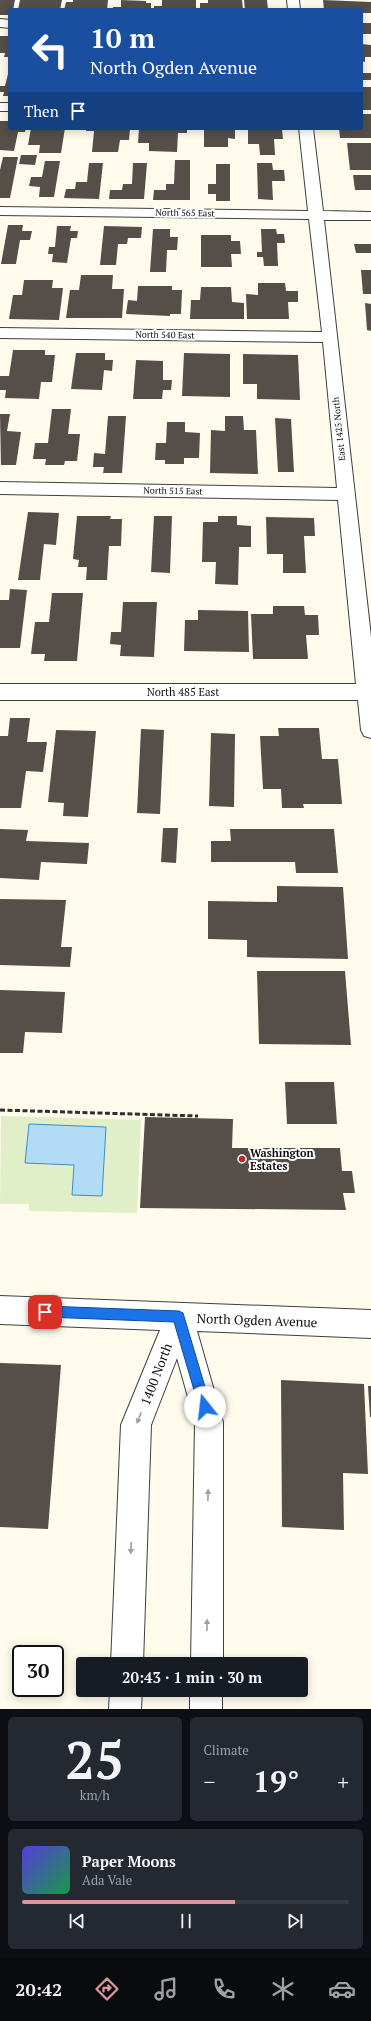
<!DOCTYPE html>
<html lang="en">
<head>
<meta charset="utf-8">
<style>
  body { margin:0; font-family:"PT Serif",serif; background:#242831; color:#f1f3f6; height:100vh; display:flex; flex-direction:column; font-size:15px; white-space:nowrap }
  * { box-sizing:border-box; margin:0 }
  p { font-size:13px; color:#9ea1a6 }
  .icon { flex:none; width:22px; height:22px; fill:none; stroke:currentColor; stroke-width:2; stroke-linecap:round; stroke-linejoin:round }
  .map { position:relative; height:1709px; overflow:hidden }
  .sheet { display:flex; flex-direction:column; gap:8px; padding:8px; background:#0d0f14; flex:1 }
  .sheet>* { flex:none }
  .hud { position:absolute; left:8px; top:8px; width:355px; height:122px; border-radius:4px; box-shadow:0 2px 10px #0003; background:#1a4fa0; color:#fff; overflow:hidden }
  .speed { position:absolute; left:12px; top:1645px; display:flex; gap:8px; font-size:20px; font-weight:700; text-align:center }
  .speed>* { display:grid; place-content:center; width:52px; height:52px; border-radius:50%; background:#171b24; box-shadow:0 2px 10px #0003; line-height:1 }
  .speed .limit { border:2px solid #111; border-radius:6px; background:#fff; color:#111 }
  .pin { position:absolute; display:grid; place-items:center; width:34px; height:34px; color:#fff; margin:-17px; border-radius:8px; box-shadow:0 2px 6px #0006 }
  .me { position:absolute; width:44px; margin:-22px; rotate:344deg; stroke-linejoin:round; filter:drop-shadow(0 0 3px #0008) }
  .turn { display:flex; align-items:center; gap:14px; height:84px; padding:0 16px; font-size:18px }
  .turn .icon { width:52px; height:52px; stroke-width:2.5 }
  .turn b { display:block; font-size:28px; line-height:34px }
  .then { display:flex; align-items:center; height:38px; padding:0 16px; background:#0003; gap:8px; font-size:15px }
  .big { font-size:30px; font-weight:700; line-height:1.1 }
  .sheet .tile { flex:1; display:flex; flex-direction:column; justify-content:center; gap:6px; min-width:0; padding:0 14px; border-radius:6px; background:#242831 }
  .sheet .dial { align-items:center; gap:0 }
  .dial b { font-size:52px; line-height:1 }
  .song { display:flex; align-items:center; gap:12px }
  .cover { width:48px; height:48px; border-radius:6px; background:linear-gradient(135deg,hsl(250 70% 55%),hsl(140 70% 35%)) }
  .played { height:4px; border-radius:2px; background:linear-gradient(90deg,#d8979b 65%,#363941 65%) }
  .keys { display:flex; justify-content:space-around; direction:ltr }
  .heat { display:flex; justify-content:space-between; align-items:center; font-size:22px; direction:ltr }
  .sheet .tiles { flex:1; display:grid; gap:8px; grid-template-columns:1fr 1fr }
  .tile:last-child { grid-column:span 2 }
  .trip { position:absolute; left:76px; top:1657px; width:232px; height:40px; border-radius:4px; background:#171b24; box-shadow:0 2px 10px #0003; font-weight:700; line-height:40px; text-align:center }
  .dock { display:flex; height:64px; justify-content:space-around; align-items:center; background:#090b0e; color:#9ea1a6 }
  .dock .icon { width:28px; height:28px }
  .dock .active { color:#d8979b }
  .dock b { font-size:18px; color:#f1f3f6 }
  .map>svg:first-child { display:block }
</style>
</head>
<body>
<div class="map">
<svg width="371" height="1709" viewBox="0 0 371 1709">
  <rect width="100%" height="100%" fill="#fffbec"/>
  <path fill="#e1efc8" d="M1,1116L141,1120L137,1213L29,1211V1204H0Z"/>
  <path fill="#b2dbf5" stroke="#3a8fcb" d="M29,1124L106,1127L102,1196L72,1195L74,1165L25,1163Z"/>
  <g fill="#554e49">
    <path d="M0,0H15L13,10H10V15H0Z"/>
    <path d="M20,0H62L60,10H18Z"/>
    <path d="M73,0H108L107,10H64L66,2H73Z"/>
    <path d="M121,0L146,1V3H151V10H113V7H121Z"/>
    <path d="M162,0H196V10H154V6H162Z"/>
    <path d="M208,0H242L243,10H200V3H208Z"/>
    <path d="M244,0H267L268,10H245Z"/>
    <path d="M323,0L371,2V13H361V10H324Z"/>
    <rect x="361" y="23" width="10" height="11"/>
    <path d="M0,36H10V57H4L5,53H0Z"/>
    <path d="M361,44L371,45V57H365V62L361,61Z"/>
    <rect x="361" y="73" width="10" height="7"/>
    <path d="M8,74H10V96H3L4,92H0V86H5Z"/>
    <rect x="361" y="87" width="10" height="23"/>
    <path d="M361,114H371V138H340L339,128H361Z"/>
    <path d="M0,121H10V128H26L25,132H18L14,151L0,150Z"/>
    <path d="M31,128H65L61,153H39L40,145H28Z"/>
    <path d="M86,128L130,129L129,140H120L118,152H92L94,131H86Z"/>
    <path d="M139,128H187V133H178L177,152L149,151V143H138Z"/>
    <path d="M204,128H235V139L228,138V147H204Z"/>
    <path d="M248,128L282,129L283,139H274L275,155H260L259,144H248Z"/>
    <path d="M347,143H371V170H350Z"/>
    <path d="M21,155H37L35,165L19,164Z"/>
    <path d="M3,157H18L10,198H0V170Z"/>
    <path d="M175,160H190V200H153L154,190H166V184H174Z"/>
    <path d="M45,161H60L54,197H39L40,187L29,186L31,177H42Z"/>
    <path d="M89,163H103L99,199L64,198L66,189H75L76,182H87Z"/>
    <path d="M133,163H147L144,199H109L110,190H122L123,184H132Z"/>
    <path d="M257,163H272L273,170H284L285,181H272L273,200L258,199Z"/>
    <path d="M216,164H230V201H216V194H208V184H216Z"/>
    <path d="M353,175H371V190H355Z"/>
    <path d="M8,225H23L22,231H32L30,240H20L16,264H1Z"/>
    <path d="M57,226H71L70,231H78L77,238H71L67,263L52,262L53,254H48L49,247H55Z"/>
    <path d="M104,226L142,227L141,238H128L127,244H118L116,265H100Z"/>
    <path d="M153,229H170V237H178L177,250H167L166,272H150Z"/>
    <path d="M261,229H276L277,234H284L285,243H277L278,266H264L263,257H257V252H262Z"/>
    <path d="M201,235H231V241H240L241,254H231L232,267H201Z"/>
    <path d="M354,244H371V253H356Z"/>
    <path d="M361,270H371V294H363Z"/>
    <path d="M81,275H113L112,289H124L122,318H66L70,290H79Z"/>
    <path d="M24,280H53L52,288H63L59,320L9,319L13,295H22Z"/>
    <path d="M258,283H285L286,291H298V302H288L289,319H247L246,294L258,295Z"/>
    <path d="M138,286H172V290H182L181,314H170V316L126,314L128,300L137,301Z"/>
    <path d="M201,287H231L232,302L244,303V319H190L191,300H200Z"/>
    <path d="M365,303L371,304V331L367,330Z"/>
    <path d="M13,350H45V355H55L52,382H41L39,399L5,398L6,390H0V376H9Z"/>
    <path d="M76,353H105V360H113L112,371L104,370L102,390L71,389Z"/>
    <path d="M184,353L230,354V397L182,396Z"/>
    <path d="M243,354L298,355L300,400L257,399V384H243Z"/>
    <path d="M136,360L163,361V380H172L171,390H163L162,399H133Z"/>
    <path d="M52,409H71L68,434H80L77,461H65L64,465H45L46,459H33L35,443H48Z"/>
    <path d="M0,414H10L7,431L21,432L16,465H1V468Z"/>
    <path d="M108,416H126L122,473H103L104,467H93L94,453L105,454Z"/>
    <path d="M225,416H243L244,430H256L258,474L210,473L211,430L225,431Z"/>
    <path d="M275,418L291,419L294,472H278Z"/>
    <path d="M167,422H185V432L200,433L199,458H184V464H165V460H155L156,443H166Z"/>
    <path d="M28,512L59,513L56,545L44,544L40,580H18Z"/>
    <path d="M77,516H111L110,519H122L121,546H109L107,580H86L87,567H78L79,560L73,559Z"/>
    <path d="M154,516H172L170,573L151,572Z"/>
    <path d="M218,516H237V525L251,526V547H239L238,585L215,584L216,562H202L203,522H218Z"/>
    <path d="M266,517L314,518L315,536H304L306,573H283V554H267Z"/>
    <path d="M10,589L27,590L20,648H0V600H9Z"/>
    <path d="M52,593H83L77,661H44L45,654H31L35,622H49Z"/>
    <path d="M123,602H157L154,657L120,656L121,645L110,644L111,632H121Z"/>
    <path d="M273,606H304L305,615H318L319,635H306L308,659H253L251,614H273Z"/>
    <path d="M198,610L248,611L249,652L184,651L185,620H198Z"/>
    <path d="M10,718H30L27,742H47L43,772L26,771L21,808H0V736H8Z"/>
    <path d="M278,728H319L322,759H338L342,804H303L304,808H282L281,789H263L260,736H279Z"/>
    <path d="M141,729L164,730L160,814L137,813Z"/>
    <path d="M56,730L96,731L88,817L63,816L64,803L48,802Z"/>
    <path d="M211,733L235,734L234,807L209,806Z"/>
    <path d="M163,828H178L176,863L161,862Z"/>
    <path d="M0,829L28,830L26,841L89,843L87,864L41,862L39,880L0,878Z"/>
    <path d="M230,829H334L338,873H296L295,862H211V841H231Z"/>
    <path d="M277,886L343,887L348,959L247,957V940L208,939V901L277,902Z"/>
    <path d="M0,899L66,900L61,947H72L70,967L0,965Z"/>
    <path d="M257,971H345L351,1045L259,1044Z"/>
    <path d="M0,990L65,992L62,1033L25,1032L23,1053H0Z"/>
    <path d="M285,1082H334L337,1124H287Z"/>
    <path d="M145,1117L233,1119L232,1148H340L342,1171H352L355,1193H343L346,1210L140,1208Z"/>
    <path d="M0,1363L61,1365L48,1529L0,1527Z"/>
    <path d="M281,1380L364,1384L368,1474L343,1473L344,1530L282,1527Z"/>
    <path d="M368,1386H371V1417H370Z"/>
  </g>
  <g fill="none" stroke-linecap="round" stroke-linejoin="round">
    <g stroke="#3f3f3f" stroke-width="2">
      <g id="minor">
        <path d="M287,0H299L300,10H288Z"/>
        <path d="M0,19L10,20V28L0,27Z"/>
        <rect x="0" y="103" width="10" height="8"/>
        <path d="M299,128H313L323,211L371,212V220H324L371,637V738L364,736L361,730L358,700H0V684H356L338,500L0,494V482L337,488L323,342L0,338V328L322,332L309,219L0,215V207L308,211Z"/>
        <path d="M0,1296L371,1310V1338L197,1331L223,1422V1664H191L195,1422L177,1358L151,1425L143,1664H111L121,1425L160,1330L0,1324Z"/>
        <path d="M110,1690H142L141,1709H109Z"/>
        <rect x="190" y="1690" width="32" height="19"/>
      </g>
    </g>
    <path stroke="#2e2e2e" stroke-width="3" stroke-dasharray="5 2.5" stroke-linecap="butt" d="M0,1110L198,1116"/>
    <use href="#minor" fill="#fff" fill-rule="evenodd"/>
  </g>
  <defs><path id="oneway-solid" d="M-6-.8H1V-3.2L6.5 0L1 3.2V.8H-6Z"/></defs>
  <g fill="#9e9e9e">
    <use href="#oneway-solid" transform="translate(139 1418) rotate(111)"/>
    <use href="#oneway-solid" transform="translate(208 1495) rotate(-89)"/>
    <use href="#oneway-solid" transform="translate(131 1548) rotate(92)"/>
    <use href="#oneway-solid" transform="translate(207 1625) rotate(-89)"/>
  </g>
  <path fill="#1a73e8" stroke="#114b97" d="M45,1306L179,1311L183,1313L211,1407L209,1411L205,1413L200,1411L199,1407L174,1322L45,1317L41,1316L39,1312L41,1308Z"/>
  <circle fill="#ba272c" stroke="#fff" stroke-width="1.5" cx="242" cy="1159" r="4"/>
  <g text-anchor="middle" stroke-width="4" stroke-linejoin="round" paint-order="stroke">
    <g font-size="9" fill="#0c0c0c" stroke="#fff">
      <text transform="translate(185 213) rotate(1)" y="3">North 565 East</text>
      <text transform="translate(165 335) rotate(1)" y="3">North 540 East</text>
      <text transform="translate(339 429) rotate(-96)" y="3">East 1425 North</text>
      <text transform="translate(173 491) rotate(1)" y="3">North 515 East</text>
    </g>
    <g font-size="11" fill="#0c0c0c" stroke="#fff">
      <text x="183" y="696">North 485 East</text>
    </g>
    <g font-size="11" font-weight="bold" fill="#0c0c0c" stroke="#fff" text-anchor="start">
      <text x="250" y="1157">Washington<tspan x="250" dy="13">Estates</tspan></text>
    </g>
    <g font-size="13" fill="#0c0c0c" stroke="#fff">
      <text transform="translate(257 1320) rotate(2)" y="5">North Ogden Avenue</text>
      <text transform="translate(156 1374) rotate(-69)" y="5">1400 North</text>
    </g>
  </g>
</svg>
<div class="speed"><div class="limit">30</div></div>
<div class="pin" style="left:45px;top:1312px;background:#d93025"><svg class="icon" aria-label="arrive" viewBox="0 0 24 24"><path d="M6 21V4h12l-3 4 3 4H6"/></svg></div>
<svg class="me" style="left:205px;top:1407px" viewBox="-20 -20 40 40"><circle r="19" fill="#fff"/><path d="M0-13L10 11 0 6-10 11z" fill="#1a73e8"/></svg>
<div class="trip">20:43 · 1 min · 30 m</div>
<div class="hud">
<div class="turn"><svg class="icon" aria-label="left" viewBox="0 0 24 24"><path d="M17 20v-9H6M10 6l-5 5 5 5"/></svg><div><b>10 m</b>North Ogden Avenue</div></div>
<div class="then">Then<svg class="icon" aria-label="arrive" viewBox="0 0 24 24"><path d="M6 21V4h12l-3 4 3 4H6"/></svg></div>
</div>
</div>
<section class="sheet">
<div class="tiles">
<div class="tile dial"><b>25</b><p>km/h</p></div>
<div class="tile"><p>Climate</p>
<div class="heat"><a>−</a><b class="big">19°</b><a>+</a></div>
</div>
<div class="tile">
<div class="song"><i class="cover"></i><div><b>Paper Moons</b><p>Ada Vale</p></div></div>
<div class="played"></div>
<div class="keys"><svg class="icon" aria-label="previous" viewBox="0 0 24 24"><path d="M18 5L8 12l10 7zM5 5v14"/></svg><svg class="icon" aria-label="pause" viewBox="0 0 24 24"><path d="M8 5v14M16 5v14"/></svg><svg class="icon" aria-label="next" viewBox="0 0 24 24"><path d="M6 5l10 7-10 7zM19 5v14"/></svg></div>
</div>
</div>
</section>
<nav class="dock">
<b>20:42</b>
<svg class="icon active" aria-label="directions" viewBox="0 0 24 24"><path d="M12 3l9 9-9 9-9-9zM9 14v-3h6M13 9l2 2-2 2"/></svg>
<svg class="icon" aria-label="music" viewBox="0 0 24 24"><path d="M9 18V5l10-2v13"/><circle cx="6" cy="18" r="3"/><circle cx="16" cy="16" r="3"/></svg>
<svg class="icon" aria-label="phone" viewBox="0 0 24 24"><path d="M5 4h4l2 5-3 2q2 4 5 5l2-3 5 2v4C11 20 4 13 5 4z"/></svg>
<svg class="icon" aria-label="climate" viewBox="0 0 24 24"><path d="M12 3v18M4 7l16 10M4 17L20 7"/></svg>
<svg class="icon" aria-label="car" viewBox="0 0 24 24"><path d="M5 17H2v-5l4-1 3-4h7l3 4 3 1v5h-3M9 17h6M6 11h13"/><circle cx="7" cy="17" r="2"/><circle cx="17" cy="17" r="2"/></svg>
</nav>
</body>
</html>
